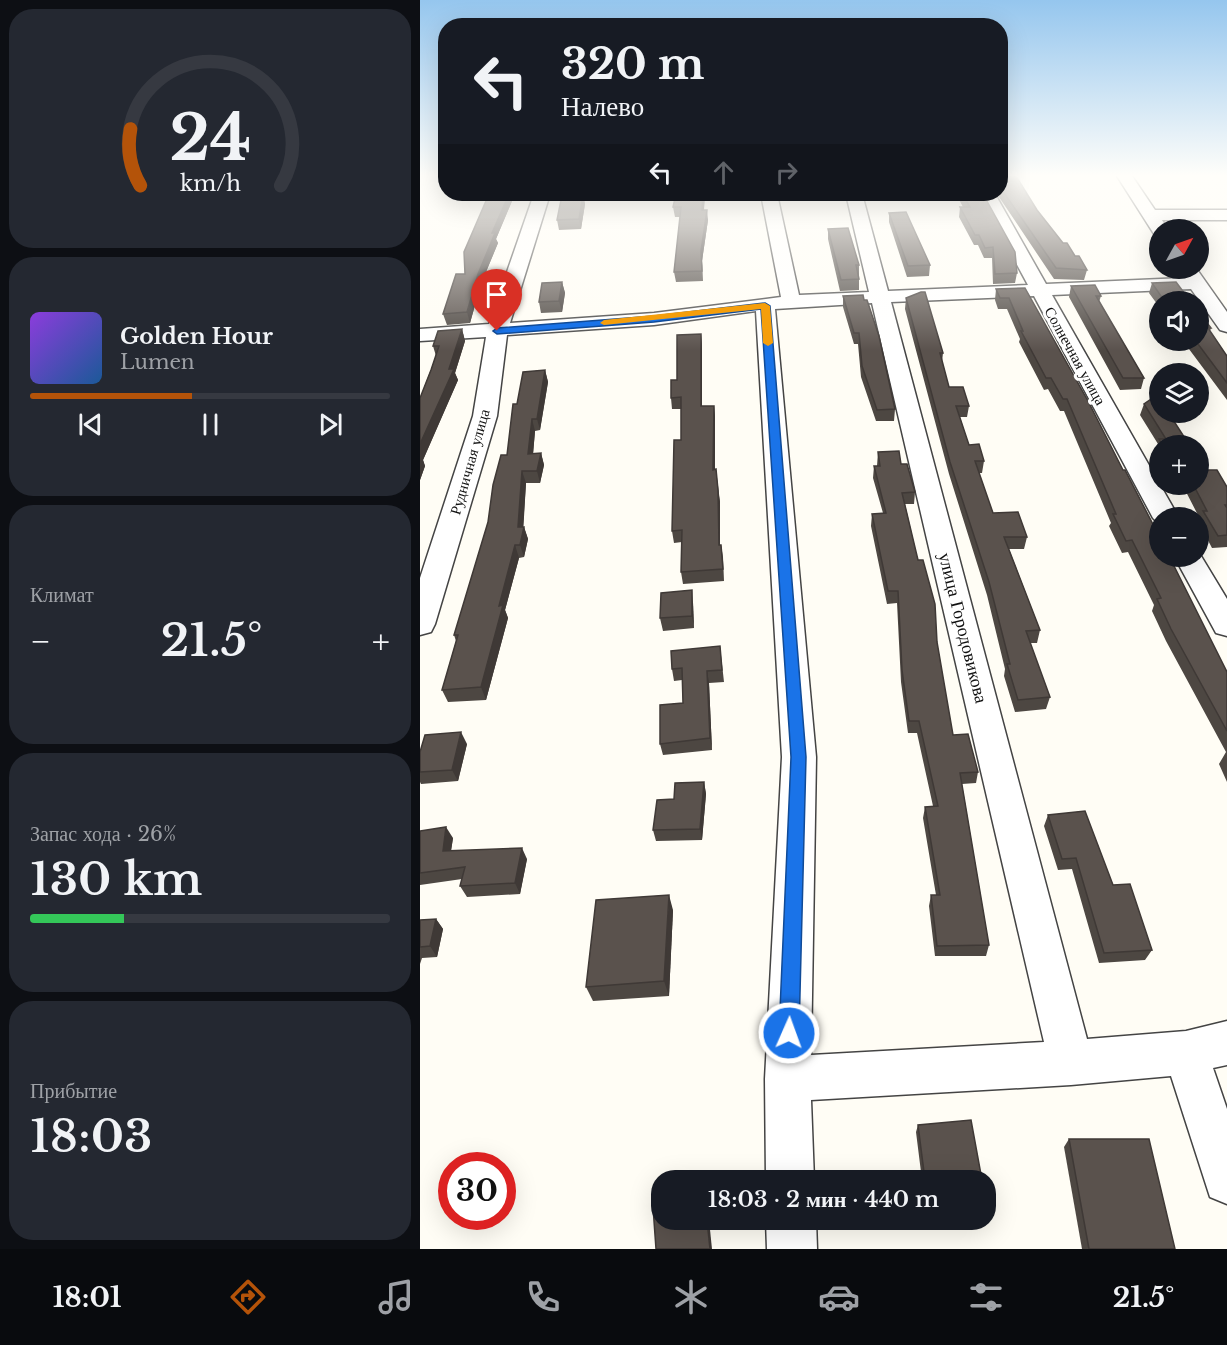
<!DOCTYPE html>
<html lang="ru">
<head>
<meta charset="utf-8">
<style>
  body { margin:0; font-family:"Libre Baskerville",serif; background:#242831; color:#f1f3f6; height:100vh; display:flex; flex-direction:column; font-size:22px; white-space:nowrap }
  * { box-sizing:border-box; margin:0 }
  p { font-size:20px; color:#9ea1a6 }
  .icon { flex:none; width:33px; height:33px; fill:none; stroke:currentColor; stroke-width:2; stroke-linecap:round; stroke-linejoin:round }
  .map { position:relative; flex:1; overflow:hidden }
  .details { display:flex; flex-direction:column; gap:9px; padding:9px; background:#0d0f14; width:420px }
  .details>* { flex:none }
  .top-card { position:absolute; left:18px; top:18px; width:570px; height:183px; border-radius:24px; box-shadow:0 6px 24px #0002; background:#171b24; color:#f1f3f6; overflow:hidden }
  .needle { width:39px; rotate:50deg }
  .buttons { position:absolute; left:729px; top:219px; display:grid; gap:12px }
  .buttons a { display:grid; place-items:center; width:60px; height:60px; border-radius:50%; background:#171b24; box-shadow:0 6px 24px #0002; font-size:30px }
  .speed { position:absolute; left:18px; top:1152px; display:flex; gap:12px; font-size:30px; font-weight:700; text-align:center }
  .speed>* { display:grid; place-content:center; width:78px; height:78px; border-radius:50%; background:#171b24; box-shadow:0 6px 24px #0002; line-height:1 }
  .speed .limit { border:9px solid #d22; background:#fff; color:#111 }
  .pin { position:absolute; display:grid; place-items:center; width:51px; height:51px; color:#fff; margin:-62px -26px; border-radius:50% 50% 50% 0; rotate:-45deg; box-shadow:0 0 6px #0007 }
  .pin .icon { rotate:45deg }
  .me { position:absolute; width:66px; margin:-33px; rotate:2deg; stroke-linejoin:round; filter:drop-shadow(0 0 4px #0008) }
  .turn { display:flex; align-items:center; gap:21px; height:126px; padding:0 24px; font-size:27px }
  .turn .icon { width:78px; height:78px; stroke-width:2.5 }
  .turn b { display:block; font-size:42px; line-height:51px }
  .lanes { display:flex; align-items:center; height:57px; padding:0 24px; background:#0003; justify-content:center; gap:30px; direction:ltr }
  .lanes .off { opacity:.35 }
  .big { font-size:45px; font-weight:600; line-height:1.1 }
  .details .card { flex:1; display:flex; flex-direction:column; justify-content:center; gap:9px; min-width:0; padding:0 21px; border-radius:24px; background:#242831 }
  .details .dial { align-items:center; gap:0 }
  .dial svg { height:156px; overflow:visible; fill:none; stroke:#363941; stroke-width:7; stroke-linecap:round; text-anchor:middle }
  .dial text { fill:#f1f3f6; stroke:none }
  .song { display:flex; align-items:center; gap:18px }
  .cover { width:72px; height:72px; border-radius:9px; background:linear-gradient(135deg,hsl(270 70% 55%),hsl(210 70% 35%)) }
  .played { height:6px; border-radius:3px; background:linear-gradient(90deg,#b45309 45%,#363941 45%) }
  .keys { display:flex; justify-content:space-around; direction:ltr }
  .heat { display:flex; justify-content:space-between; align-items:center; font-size:33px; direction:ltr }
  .charge { height:9px; border-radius:4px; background:linear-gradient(90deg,#34c759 26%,#363941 0) }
  .trip { position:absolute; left:231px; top:1170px; width:345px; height:60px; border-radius:24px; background:#171b24; box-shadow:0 6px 24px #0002; font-weight:600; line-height:60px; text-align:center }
  .tab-bar { display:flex; height:96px; justify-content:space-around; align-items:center; background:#090b0e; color:#9ea1a6 }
  .tab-bar .icon { width:42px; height:42px }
  .tab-bar .current { color:#b45309 }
  .tab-bar b { font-size:27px; color:#f1f3f6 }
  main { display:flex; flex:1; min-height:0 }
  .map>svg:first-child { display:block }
</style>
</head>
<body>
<main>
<section class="details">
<div class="card dial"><svg viewBox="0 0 100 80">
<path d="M14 69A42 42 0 1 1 86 69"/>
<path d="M14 69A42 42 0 0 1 9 40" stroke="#b45309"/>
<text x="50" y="56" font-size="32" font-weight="700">24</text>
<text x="50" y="72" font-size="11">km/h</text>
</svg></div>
<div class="card">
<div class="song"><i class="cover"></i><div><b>Golden Hour</b><p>Lumen</p></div></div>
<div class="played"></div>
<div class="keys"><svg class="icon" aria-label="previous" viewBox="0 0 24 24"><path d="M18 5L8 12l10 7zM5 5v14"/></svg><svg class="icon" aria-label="pause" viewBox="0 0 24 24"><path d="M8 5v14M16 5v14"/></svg><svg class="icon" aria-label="next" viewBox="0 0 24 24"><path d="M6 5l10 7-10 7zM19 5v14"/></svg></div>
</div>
<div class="card"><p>Климат</p>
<div class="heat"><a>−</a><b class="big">21.5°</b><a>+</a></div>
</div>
<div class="card"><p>Запас хода · 26%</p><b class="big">130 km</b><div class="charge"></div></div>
<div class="card"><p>Прибытие</p><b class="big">18:03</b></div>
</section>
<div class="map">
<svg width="807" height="1249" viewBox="0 0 807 1249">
  <rect width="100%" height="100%" fill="#fffdf5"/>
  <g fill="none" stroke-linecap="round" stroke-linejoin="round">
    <g stroke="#444" stroke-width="3">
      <g id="minor">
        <path d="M697,176H712L735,210H807V220H742L748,230H740V235L734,234Z"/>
        <path d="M114,194H130L90,323L234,313L361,297L341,194H357L379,295L449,292L426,194H442L468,291L608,285L559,194H575L626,284L764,278L757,268H776L807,312V332L800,330L771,289L632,295L759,518H740V525L733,518L614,296L471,302L667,1039L766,1031L807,1021V1065L793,1068L807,1109V1204L790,1197L751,1076L651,1085L391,1100L394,1180H346L345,1079L362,757L336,311L234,325L87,335L77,416L15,624L11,632L0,635V578L53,416L66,337L0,341V329L69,324ZM452,303L624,1042L391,1055L396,757L355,309Z"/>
        <path d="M778,551L807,599V636L796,633L754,556H778Z"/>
        <path d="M346,1220H396L397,1249H347Z"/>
      </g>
    </g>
    <use href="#minor" fill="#fff" fill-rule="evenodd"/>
  </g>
  <g fill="#4d4742">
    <path d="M580,176L617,210L643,243L667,270L664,280L634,279L577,194H580Z"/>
    <path d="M69,194H95L76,239L78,243L61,284L50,323L27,325L23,314L45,274Z"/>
    <path d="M158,194H173V199L164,200L165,204L161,229L139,230L137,220Z"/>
    <path d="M256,194H285L284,210L288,220L282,261L283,281L256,282L254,272L260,217H255L253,207Z"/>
    <path d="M536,194H563L597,273L595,283L573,284L572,258H564L558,245H554L539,217L540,207H543Z"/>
    <path d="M469,213L510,265L509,276L487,277L469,222Z"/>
    <path d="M408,229L439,265V290L420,291L408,239Z"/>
    <path d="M142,282L145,293L142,312L121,313L119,302Z"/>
    <path d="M732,283L771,302H740V308L729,293Z"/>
    <path d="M651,286L681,296L679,302L724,378L721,389L700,390L649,297Z"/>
    <path d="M605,288L703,470L807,672V782L799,764L806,752L746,641L732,611L734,605L708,552L702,553L689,526L691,523L644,411H640L628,389L624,390L599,342L600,339L587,309H578L575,300L576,289Z"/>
    <path d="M423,296L444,300L475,409L474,421H456L441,377L438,344H434L423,307Z"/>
    <path d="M486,298L523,353L522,362L529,387L549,406L547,417H540L549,445L564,461L562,473H559L573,513L607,537L604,549H589L620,630L617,643H610L630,697L626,709L595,712L584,676L585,669L567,595L529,474L485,309Z"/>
    <path d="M778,311L791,328L790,331L807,356V400L766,345L767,342L766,340H778Z"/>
    <path d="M42,329L45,341L35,373L38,380L3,460L5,466L0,480V398L16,356L13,346Z"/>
    <path d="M281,334L282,345V406H294L295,417V469H296L300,502V545H301L303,557L304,581L263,584L261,572L262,542L254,543L252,531L261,440V409H252L251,398L257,380Z"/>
    <path d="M125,370L128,382L120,430L115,431L113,454L121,453L124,465L120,483H106L103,527H104L108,539L104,557L99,558L85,610L88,618L66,700L28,702L22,690L36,641L34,635L68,522L87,455L97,404Z"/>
    <path d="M724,404L770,446H740V458L735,451L738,444L720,415Z"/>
    <path d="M458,452L481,464L495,492L494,504H485L517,642L533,735L558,772L556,783L542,784L569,945L566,956H515L509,906L511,895H516L503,818L505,807L513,806L497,733H488L481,682L477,603L467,604L451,526L452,514L463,513L453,478L454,466H457Z"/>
    <path d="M787,470L807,487V547L792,548L779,523L780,519L762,484H778Z"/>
    <path d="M273,603L274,628L243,631L240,618Z"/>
    <path d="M300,646L304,682L289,683L292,750L243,755L240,744L263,703L262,680L254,681L252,669Z"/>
    <path d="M47,744L38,781L1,784L0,782V752Z"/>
    <path d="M284,782L286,794L282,840L236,841L233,830L254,799Z"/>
    <path d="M628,815L693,885L732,950L725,960L679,963L652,869L638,870L624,826Z"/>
    <path d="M0,831L33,838L31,851L107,859L100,894L47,897L40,886L42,879L0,885Z"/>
    <path d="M253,910L249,996L173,1001L166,987Z"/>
    <path d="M16,919L23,929L17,957L2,958L0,964V920Z"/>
    <path d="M498,1125L562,1180H502L496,1132Z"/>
    <path d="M649,1139L755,1249H662L644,1147Z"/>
  </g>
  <g fill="#3f3936">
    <path d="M89,194H95L76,239L78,243L61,284L50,323L47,312L58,274L72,233Z"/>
    <path d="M163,194L165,204L161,229L159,219Z"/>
    <path d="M283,194H285L283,220L282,210Z"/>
    <path d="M287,210L288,220L282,261L283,281L281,251Z"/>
    <path d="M142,282L145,293L142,312L139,301Z"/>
    <path d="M42,329L45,341L35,373L38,380L3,460L5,466L0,480V444L29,369Z"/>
    <path d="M281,334L282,345V418L281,406Z"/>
    <path d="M125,370L128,382L120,430L117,419Z"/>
    <path d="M294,406L295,417V482L293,470Z"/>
    <path d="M112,419L115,431L112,466L108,454Z"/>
    <path d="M121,453L124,465L120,483L117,471Z"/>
    <path d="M102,471L106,483L103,534L104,527L108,539L104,557L100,545L98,527Z"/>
    <path d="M298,490L300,502V557L299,545Z"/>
    <path d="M95,545L99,558L85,610L88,618L66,700L61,687L79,606Z"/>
    <path d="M272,590L273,603L274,628L272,616Z"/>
    <path d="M287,671L289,683L292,750L290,738Z"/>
    <path d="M41,732L47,744L38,781L32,770Z"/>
    <path d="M284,782L286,794L282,840L280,829Z"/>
    <path d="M26,827L33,838L29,863L23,851Z"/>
    <path d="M102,848L107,859L100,894L95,883Z"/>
    <path d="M249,895L253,910L249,996L244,981Z"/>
    <path d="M16,919L23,929L17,957L10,946Z"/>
    <path d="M287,1220H289L292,1249H290Z"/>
  </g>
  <g fill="#5a524d" stroke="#3f3936" stroke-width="1.5">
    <path d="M580,176H596L617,210L643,243H647L655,256H659L667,270L636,268L580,187Z"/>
    <path d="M69,194H89L72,233H75L58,274L47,312L23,314L36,274H45L44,252Z"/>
    <path d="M163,194L159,219L137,220L142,195Z"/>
    <path d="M256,194H283L282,210H287L281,251L282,271L254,272L261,207H253Z"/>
    <path d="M542,194H563L595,252L597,273L575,274L573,247L565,248L559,235H555L540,207H550Z"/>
    <path d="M486,212L510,265L488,266L469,213Z"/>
    <path d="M428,228L439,265H436L439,279L421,280L408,229Z"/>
    <path d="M142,282L139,301L119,302L122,283Z"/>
    <path d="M756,282L771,302H745L732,283Z"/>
    <path d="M675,285L681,296H676L724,378H703L651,286Z"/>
    <path d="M605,288L668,401L703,470H705L740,538V556H749L807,672V731L751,629L737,599L741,598L712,540L706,541L693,514H696L647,399H643L631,378H626L601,331H603L589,298H580L576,289Z"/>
    <path d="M501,292H505L523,353H520L529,387H543L549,406H536L549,445L559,444L564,461H555L573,513L598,512L607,537H584L620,630L606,631L630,697L598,700L587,664H590L569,582L530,462L486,298Z"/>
    <path d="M443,295L444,300H447L459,336L475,409L457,410L442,366L439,333H434L423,296Z"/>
    <path d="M778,311L791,328H788L807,356V383L775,340H778Z"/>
    <path d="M42,329L29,369H34L0,444V398L11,370L19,346H13L18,331Z"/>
    <path d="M281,334V406H294L293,470L296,469L298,490L299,545H301L303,569L261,572L262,530L252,531L254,440H261V397L251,398V380H257V335Z"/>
    <path d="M125,370L117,419H112L108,454L121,453L117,471H102L98,527H104L100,545H95L79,606L83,605L61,687L22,690L38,635H34L68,522L73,485L81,455H87L93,404H97L103,372Z"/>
    <path d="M737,395L740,399V412H748L770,446H743L739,439H746L724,404Z"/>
    <path d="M479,451L481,464H487L495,492L482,493L498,560H503L515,604L517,642L533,735L548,734L558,772L540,773L569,945L517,946L511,895H520L505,807L518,806L499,721H489L482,670L478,591H468L452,514L466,513L454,466H460L458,452Z"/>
    <path d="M778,458L787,470H797L807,487V505H805L807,508V535L798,536L783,511H787L773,484H778Z"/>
    <path d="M272,590V616L240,618L241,593Z"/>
    <path d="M300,646L302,670L287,671L290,738L240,744V705L263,703L262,668L252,669L251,651Z"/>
    <path d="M41,732L32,770L0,772V752L5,735Z"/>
    <path d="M284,782L280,829L233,830L237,800L254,799L255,783Z"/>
    <path d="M665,811L693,885L710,884L732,950L684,953L656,858L642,859L628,815Z"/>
    <path d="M26,827L23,851L102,848L95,883L40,886L45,867L0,873V831Z"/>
    <path d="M249,895L244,981L166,987L176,900Z"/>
    <path d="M16,919L10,946L0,947V920Z"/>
    <path d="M551,1120L562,1180H505L498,1125Z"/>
    <path d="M649,1139H729L755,1249H669Z"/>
    <path d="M242,1206V1220H287L290,1249H236L233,1207Z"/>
  </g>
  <linearGradient id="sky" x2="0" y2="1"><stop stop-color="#95c6ee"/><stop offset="0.5" stop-color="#fffefa"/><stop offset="1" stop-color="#fffefa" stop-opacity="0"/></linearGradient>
  <rect width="807" height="351" fill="url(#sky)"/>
  <path fill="#1a73e8" stroke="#114b97" stroke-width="1.5" d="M345,303L350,306L386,757L379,1033L376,1040L369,1043L362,1040L359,1033L371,757L341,309L234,322L77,334L73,331L77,328L234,316Z"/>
  <path fill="#f59e0b" d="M345,303L350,306L353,343L348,346L343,343L341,309L184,325L180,323L184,320Z"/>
  <g text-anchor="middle" stroke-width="6" stroke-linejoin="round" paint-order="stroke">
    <g font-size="15" fill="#111" stroke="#fff">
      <text transform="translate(655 356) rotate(61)" y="5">Солнечная улица</text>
      <text transform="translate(50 462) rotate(-74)" y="5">Рудничная улица</text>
    </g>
    <g font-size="18" fill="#111" stroke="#fff">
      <text transform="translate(543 628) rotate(76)" y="6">улица Городовикова</text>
    </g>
  </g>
</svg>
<div class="buttons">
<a><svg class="needle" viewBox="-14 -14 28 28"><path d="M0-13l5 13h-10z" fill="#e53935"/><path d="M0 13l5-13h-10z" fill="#9ea1a6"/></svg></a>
<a><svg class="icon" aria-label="sound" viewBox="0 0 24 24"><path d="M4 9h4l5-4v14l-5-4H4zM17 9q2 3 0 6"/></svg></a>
<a><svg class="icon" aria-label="layers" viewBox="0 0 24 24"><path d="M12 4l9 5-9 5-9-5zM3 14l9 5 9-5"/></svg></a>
<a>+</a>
<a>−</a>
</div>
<div class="speed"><div class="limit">30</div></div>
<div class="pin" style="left:77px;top:331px;background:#d93025"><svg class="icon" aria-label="arrive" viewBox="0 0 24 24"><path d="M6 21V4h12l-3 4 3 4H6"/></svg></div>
<svg class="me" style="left:369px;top:1033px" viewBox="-20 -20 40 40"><circle r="17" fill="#1a73e8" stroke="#fff" stroke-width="3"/><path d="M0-11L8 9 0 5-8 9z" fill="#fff"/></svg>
<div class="trip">18:03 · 2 мин · 440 m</div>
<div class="top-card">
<div class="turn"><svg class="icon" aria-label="left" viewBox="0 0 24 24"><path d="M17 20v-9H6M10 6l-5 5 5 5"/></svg><div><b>320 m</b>Налево</div></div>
<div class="lanes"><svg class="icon" aria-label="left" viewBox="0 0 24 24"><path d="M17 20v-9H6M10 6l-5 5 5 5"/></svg><svg class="icon off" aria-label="ahead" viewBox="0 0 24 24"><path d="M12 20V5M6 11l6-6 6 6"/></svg><svg class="icon off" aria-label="right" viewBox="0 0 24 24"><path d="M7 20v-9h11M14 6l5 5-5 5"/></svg></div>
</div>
</div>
</main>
<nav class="tab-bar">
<b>18:01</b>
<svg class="icon current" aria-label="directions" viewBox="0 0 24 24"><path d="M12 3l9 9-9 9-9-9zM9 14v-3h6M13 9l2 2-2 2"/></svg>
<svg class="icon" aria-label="music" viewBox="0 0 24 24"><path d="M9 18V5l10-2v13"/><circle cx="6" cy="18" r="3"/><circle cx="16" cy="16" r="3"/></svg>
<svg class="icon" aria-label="phone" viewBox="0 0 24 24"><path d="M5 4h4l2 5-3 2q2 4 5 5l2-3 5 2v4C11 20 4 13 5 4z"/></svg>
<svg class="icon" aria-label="climate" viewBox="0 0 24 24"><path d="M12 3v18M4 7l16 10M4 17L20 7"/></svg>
<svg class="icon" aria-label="car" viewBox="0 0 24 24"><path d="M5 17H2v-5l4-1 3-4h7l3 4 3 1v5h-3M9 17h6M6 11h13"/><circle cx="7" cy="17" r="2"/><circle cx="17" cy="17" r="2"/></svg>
<svg class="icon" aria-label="filters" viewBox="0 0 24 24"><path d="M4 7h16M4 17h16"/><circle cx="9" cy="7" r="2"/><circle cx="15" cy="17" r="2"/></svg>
<b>21.5°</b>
</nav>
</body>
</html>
